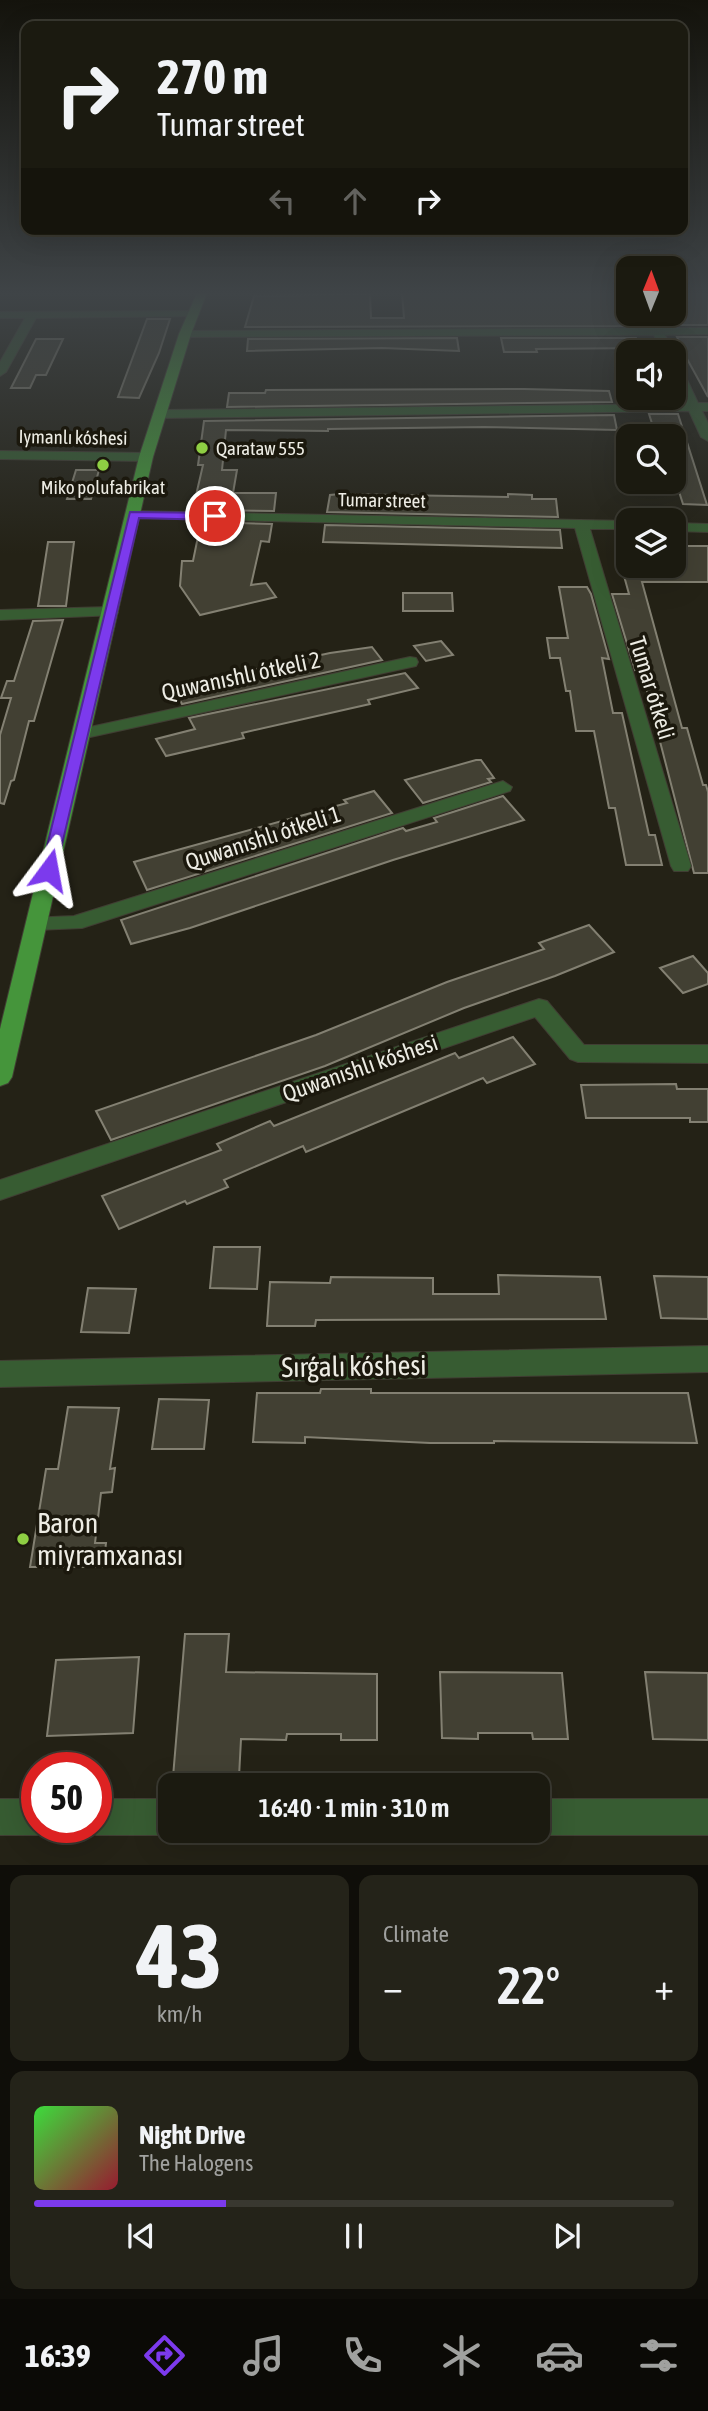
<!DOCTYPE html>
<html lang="en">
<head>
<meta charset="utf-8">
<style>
  body { margin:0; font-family:"Asap Condensed",sans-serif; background:#242319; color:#f1f3f6; height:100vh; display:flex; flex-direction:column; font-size:26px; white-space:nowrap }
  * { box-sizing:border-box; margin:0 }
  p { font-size:23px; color:#a0a19f }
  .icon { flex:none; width:38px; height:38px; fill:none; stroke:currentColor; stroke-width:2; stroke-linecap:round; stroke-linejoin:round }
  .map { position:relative; height:1865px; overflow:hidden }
  .drawer { display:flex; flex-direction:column; gap:10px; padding:10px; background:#0f0e09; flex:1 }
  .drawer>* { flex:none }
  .top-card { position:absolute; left:21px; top:21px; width:667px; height:214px; border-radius:14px; box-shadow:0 7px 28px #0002,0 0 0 2px #393830; background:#1b1a10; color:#f1f3f6; overflow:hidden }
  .needle { width:46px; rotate:1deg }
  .tools { position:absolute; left:616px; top:256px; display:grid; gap:14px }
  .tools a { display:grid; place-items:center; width:70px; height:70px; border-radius:14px; background:#1b1a10; box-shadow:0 7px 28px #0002,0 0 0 2px #393830; font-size:35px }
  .speed { position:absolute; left:21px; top:1752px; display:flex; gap:14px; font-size:35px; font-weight:700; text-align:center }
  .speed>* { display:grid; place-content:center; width:91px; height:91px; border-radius:50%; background:#1b1a10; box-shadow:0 7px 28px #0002,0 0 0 2px #393830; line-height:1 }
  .speed .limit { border:10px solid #d22; background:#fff; color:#111 }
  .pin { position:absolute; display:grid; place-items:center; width:60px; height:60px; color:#fff; margin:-30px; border:4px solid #fff; border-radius:50%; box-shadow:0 2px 7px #0007 }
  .me { position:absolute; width:77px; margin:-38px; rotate:13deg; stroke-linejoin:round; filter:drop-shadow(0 0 5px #0008) }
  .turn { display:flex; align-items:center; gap:24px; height:147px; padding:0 21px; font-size:32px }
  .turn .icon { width:91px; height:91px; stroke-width:2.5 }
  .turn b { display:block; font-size:49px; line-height:60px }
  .lanes { display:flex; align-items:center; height:66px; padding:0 21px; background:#0003; justify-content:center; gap:35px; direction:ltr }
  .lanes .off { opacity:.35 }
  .big { font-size:52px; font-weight:600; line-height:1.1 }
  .drawer .card { flex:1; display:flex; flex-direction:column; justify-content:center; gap:10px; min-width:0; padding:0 24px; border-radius:14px; background:#242319 }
  .drawer .dial { align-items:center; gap:0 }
  .dial b { font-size:91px; line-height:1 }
  .song { display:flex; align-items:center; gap:21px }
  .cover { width:84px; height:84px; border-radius:10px; background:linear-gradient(135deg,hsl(120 70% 55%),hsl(350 70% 35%)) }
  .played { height:7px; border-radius:4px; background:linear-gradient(90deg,#7c3aed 30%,#393830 30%) }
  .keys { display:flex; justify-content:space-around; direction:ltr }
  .heat { display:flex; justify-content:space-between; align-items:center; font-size:38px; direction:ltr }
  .drawer .tiles { flex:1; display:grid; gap:10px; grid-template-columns:1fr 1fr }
  .card:last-child { grid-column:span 2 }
  .trip { position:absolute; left:158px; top:1773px; width:392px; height:70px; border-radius:14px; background:#1b1a10; box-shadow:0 7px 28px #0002,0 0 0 2px #393830; font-weight:600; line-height:70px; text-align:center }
  .menu { display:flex; height:112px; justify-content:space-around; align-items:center; background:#0b0a06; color:#a0a19f }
  .menu .icon { width:49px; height:49px }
  .menu .current { color:#7c3aed }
  .menu b { font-size:32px; color:#f1f3f6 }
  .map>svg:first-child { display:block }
</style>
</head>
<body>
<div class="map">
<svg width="708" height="1865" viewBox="0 0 708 1865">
  <rect width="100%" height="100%" fill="#242216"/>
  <g fill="#424033" stroke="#838072" stroke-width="2">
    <path d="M402,293H615L631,326L245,327L254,296L370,294L371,318H404Z"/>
    <path d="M674,293H708V325H671L665,315H674Z"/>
    <path d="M147,319H170L159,353L139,398L118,397Z"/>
    <path d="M677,337H708V397L686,357Z"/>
    <path d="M457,338L459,351L382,348L247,351L248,339Z"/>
    <path d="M501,338H636L641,348L536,349L537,352H504Z"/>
    <path d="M36,339H63L46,375H36L30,388H11Z"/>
    <path d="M524,389L609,391L612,402L227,407L229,393H265L266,390Z"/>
    <path d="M649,414H678L707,505L683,504L674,476V436H656Z"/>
    <path d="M614,415L617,430L484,427L328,429V431L226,430L222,470H237L233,493H276L274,511L203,510L204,504H194L203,465H198L204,421Z"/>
    <path d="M76,470H99L91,499H67Z"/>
    <path d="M340,494L508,497V494L532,495V499H556L558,517L327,512L330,495Z"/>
    <path d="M201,522L272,524L269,542L261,541L251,585L266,583L276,597L200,615L180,586L182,561H193Z"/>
    <path d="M325,525L560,530L562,548L323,542Z"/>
    <path d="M48,542H74L66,606H38Z"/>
    <path d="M674,546H708V582H642L682,728H687L703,785H706L708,792V873H694L641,668L635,670L612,594H629L621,565H674Z"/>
    <path d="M559,587H587L591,594L609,659L602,658L613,713H622L649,835H655L662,865H626L615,808H609L594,731H576L570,691H566L560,658H550L547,638H568Z"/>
    <path d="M403,593H452L453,611H403Z"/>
    <path d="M63,620L34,721H29L14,780L11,781L4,804L0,803V735L11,698H1L7,681H14L33,621Z"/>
    <path d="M441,641L453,655L426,661L414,646Z"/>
    <path d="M372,647L382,660L182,704L173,687L330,653Z"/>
    <path d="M405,673L418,688L368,700L370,704L242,733L244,738L166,756L156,739L195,729L189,718Z"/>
    <path d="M476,760H481L494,778L488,779L491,782L423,803L405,780Z"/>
    <path d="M374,791L392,813L147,890L134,862L347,803L344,800Z"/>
    <path d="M503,796L524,820L393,860L190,928L131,944L121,920L403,828L406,831L437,822L434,818Z"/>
    <path d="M589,925L614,952L555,976L464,1008L325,1066L111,1140L96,1111L316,1035L447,982L544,949L539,943Z"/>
    <path d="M693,956L708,973V984L683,993L660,968Z"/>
    <path d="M513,1037L535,1064L487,1083L483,1078L306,1152L303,1146L224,1180L228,1187L187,1204L185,1201L119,1229L102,1196L221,1150L217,1144L270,1121L274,1126L455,1053L459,1058Z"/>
    <path d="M676,1084L677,1089H708V1122H690V1118H586L581,1085Z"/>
    <path d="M214,1247H260L257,1289L210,1288Z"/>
    <path d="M498,1275L600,1277L606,1319L316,1320L315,1326H267L270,1282L330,1283L331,1277L433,1278V1294H499Z"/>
    <path d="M654,1276L708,1277V1319L661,1318Z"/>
    <path d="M88,1288L136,1289L129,1333L81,1332Z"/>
    <path d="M321,1389H371V1393H688L697,1443L494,1441V1443H430L305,1437V1443L253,1442L257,1393H320Z"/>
    <path d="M159,1399L209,1400L204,1449H152Z"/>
    <path d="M68,1407L119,1408L110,1469L115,1468L112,1492L101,1493L95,1543H106L103,1567H30L46,1469H58Z"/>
    <path d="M185,1634H229L226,1672L377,1674V1740H341V1734H287L286,1740L241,1739L239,1777H173Z"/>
    <path d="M139,1657L133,1733L47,1736L56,1660Z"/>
    <path d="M440,1672L562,1673L568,1739H533L532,1733H478V1739L442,1738Z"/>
    <path d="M645,1672L708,1673V1740L653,1739Z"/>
  </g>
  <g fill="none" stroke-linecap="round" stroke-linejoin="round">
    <g stroke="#403e33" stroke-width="2">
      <g id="minor">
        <path d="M193,311L199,314L197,316L36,318L6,372L0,376V362L25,318H0V312Z"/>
        <path d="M645,313H656L662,328H708V334L665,335L673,352H661L654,335L185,337L179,334L185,331L651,328Z"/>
        <path d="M674,361L680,365L698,403H708V411H702L708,423V441L701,437L689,411L159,418L153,414L159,410L686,404L674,377Z"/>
        <path d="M0,451L146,453L153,457L146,461L0,459Z"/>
        <path d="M134,511L628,521V529H590L691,866L688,871H674L671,866L575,528L129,518L127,515Z"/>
        <path d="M674,523L708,524V532L674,531Z"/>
        <path d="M110,607L116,609L118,612L116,615L0,620V610Z"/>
        <path d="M410,657L416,658L418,662L416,666L81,739L72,734L81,729Z"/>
        <path d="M503,781L512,787L510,791L82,928L36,930L29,928L26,923L29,918L74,916Z"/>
        <path d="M539,999L547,1001L584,1045H708V1063L578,1062L570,1059L535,1017L0,1200V1180Z"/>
        <path d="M708,1346V1372L0,1387V1361Z"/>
        <path d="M0,1799H37V1827H50L49,1829L37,1835H0Z"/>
        <path d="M96,1799H170V1830H180L170,1835H96L83,1827H96Z"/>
        <path d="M537,1799H708V1835H537L527,1830H537Z"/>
      </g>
    </g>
    <g stroke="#403e33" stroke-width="2">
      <path id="major" d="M197,293H207L191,334L153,457L12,1077L8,1083L0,1086V1029L139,457L179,334Z"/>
    </g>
    <use href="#minor" fill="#375c32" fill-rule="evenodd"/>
    <use href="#major" fill="#45953b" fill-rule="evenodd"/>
  </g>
  <linearGradient id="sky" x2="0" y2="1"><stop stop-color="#14130c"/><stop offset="0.53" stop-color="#3f4447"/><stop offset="1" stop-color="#3f4447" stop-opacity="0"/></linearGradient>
  <rect width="708" height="554" fill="url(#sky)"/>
  <path fill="#7c3aed" stroke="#51269a" stroke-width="2" d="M130,512L215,513L221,516L215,520L139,518L56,870L49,875L41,870Z"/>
  <g fill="#8ece43" stroke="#1b180d" stroke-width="2.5">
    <circle cx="202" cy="448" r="7"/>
    <circle cx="103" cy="465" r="7"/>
    <circle cx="23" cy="1539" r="7"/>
  </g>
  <g text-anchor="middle" stroke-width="7" stroke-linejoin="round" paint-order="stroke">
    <g font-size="19" fill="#edece4" stroke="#1b180d">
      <text transform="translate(73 437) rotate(1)" y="7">Iymanlı kóshesi</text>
      <text transform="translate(382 500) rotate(1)" y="7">Tumar street</text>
    </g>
    <g font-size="19" fill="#edece4" stroke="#1b180d" text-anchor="start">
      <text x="216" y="455">Qarataw 555</text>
      <text x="103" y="494" text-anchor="middle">Miko polufabrikat</text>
    </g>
    <g font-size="23" fill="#edece4" stroke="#1b180d">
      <text transform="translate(241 676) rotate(-12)" y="8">Quwanıshlı ótkeli 2</text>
      <text transform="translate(652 688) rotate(73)" y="8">Tumar ótkeli</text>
      <text transform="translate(263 838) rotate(-18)" y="8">Quwanıshlı ótkeli 1</text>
      <text transform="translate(360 1068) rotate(-19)" y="8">Quwanıshlı kóshesi</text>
    </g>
    <g font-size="28" fill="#edece4" stroke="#1b180d">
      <text transform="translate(354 1366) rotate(-1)" y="10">Sırǵalı kóshesi</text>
    </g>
    <g font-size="28" fill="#edece4" stroke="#1b180d" text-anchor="start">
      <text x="37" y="1533">Baron<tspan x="37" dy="32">miyramxanası</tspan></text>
    </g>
  </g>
</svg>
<div class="tools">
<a><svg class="needle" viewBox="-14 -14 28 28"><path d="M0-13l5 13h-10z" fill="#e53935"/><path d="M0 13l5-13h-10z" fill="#a0a19f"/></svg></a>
<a><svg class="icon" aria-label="sound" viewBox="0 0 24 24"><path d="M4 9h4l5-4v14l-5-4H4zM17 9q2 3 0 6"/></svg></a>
<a><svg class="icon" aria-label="search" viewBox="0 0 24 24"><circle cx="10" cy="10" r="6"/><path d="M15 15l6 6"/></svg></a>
<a><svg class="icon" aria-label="layers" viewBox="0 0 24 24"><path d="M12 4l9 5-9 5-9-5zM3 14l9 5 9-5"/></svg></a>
</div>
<div class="speed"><div class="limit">50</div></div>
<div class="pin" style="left:215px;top:516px;background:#d93025"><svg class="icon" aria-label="arrive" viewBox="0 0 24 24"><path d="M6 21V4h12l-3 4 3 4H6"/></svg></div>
<svg class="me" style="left:49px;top:870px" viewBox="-20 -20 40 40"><path d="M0-17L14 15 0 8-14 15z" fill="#7c3aed" stroke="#fff" stroke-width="4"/></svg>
<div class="trip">16:40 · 1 min · 310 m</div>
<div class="top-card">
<div class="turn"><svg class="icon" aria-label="right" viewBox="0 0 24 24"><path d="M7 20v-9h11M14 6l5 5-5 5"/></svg><div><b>270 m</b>Tumar street</div></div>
<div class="lanes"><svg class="icon off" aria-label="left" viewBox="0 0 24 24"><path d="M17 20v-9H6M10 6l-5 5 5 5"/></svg><svg class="icon off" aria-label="ahead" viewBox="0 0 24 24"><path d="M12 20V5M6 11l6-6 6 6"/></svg><svg class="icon" aria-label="right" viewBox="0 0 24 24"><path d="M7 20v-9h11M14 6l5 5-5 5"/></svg></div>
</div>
</div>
<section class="drawer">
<div class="tiles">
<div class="card dial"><b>43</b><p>km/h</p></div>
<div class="card"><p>Climate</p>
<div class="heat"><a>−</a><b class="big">22°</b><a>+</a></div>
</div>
<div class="card">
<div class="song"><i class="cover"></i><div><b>Night Drive</b><p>The Halogens</p></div></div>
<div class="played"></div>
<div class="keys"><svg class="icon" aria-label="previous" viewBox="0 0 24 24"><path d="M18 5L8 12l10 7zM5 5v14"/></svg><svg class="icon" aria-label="pause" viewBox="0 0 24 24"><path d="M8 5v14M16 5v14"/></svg><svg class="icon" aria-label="next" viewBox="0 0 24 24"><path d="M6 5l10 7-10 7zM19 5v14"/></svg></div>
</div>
</div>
</section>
<nav class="menu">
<b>16:39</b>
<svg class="icon current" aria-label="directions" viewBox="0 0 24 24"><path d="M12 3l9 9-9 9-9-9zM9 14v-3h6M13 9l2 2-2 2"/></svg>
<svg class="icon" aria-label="music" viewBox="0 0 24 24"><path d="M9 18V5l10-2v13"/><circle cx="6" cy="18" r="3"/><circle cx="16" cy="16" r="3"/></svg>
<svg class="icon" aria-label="phone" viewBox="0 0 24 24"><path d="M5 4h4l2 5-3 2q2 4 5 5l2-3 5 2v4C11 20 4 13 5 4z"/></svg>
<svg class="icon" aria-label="climate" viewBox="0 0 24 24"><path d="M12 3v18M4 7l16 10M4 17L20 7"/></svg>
<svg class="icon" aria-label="car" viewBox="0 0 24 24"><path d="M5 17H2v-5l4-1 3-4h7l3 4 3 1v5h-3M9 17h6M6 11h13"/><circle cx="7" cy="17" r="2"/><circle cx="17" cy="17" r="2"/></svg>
<svg class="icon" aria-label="filters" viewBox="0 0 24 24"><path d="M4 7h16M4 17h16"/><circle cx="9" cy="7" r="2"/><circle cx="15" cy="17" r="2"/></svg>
</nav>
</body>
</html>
